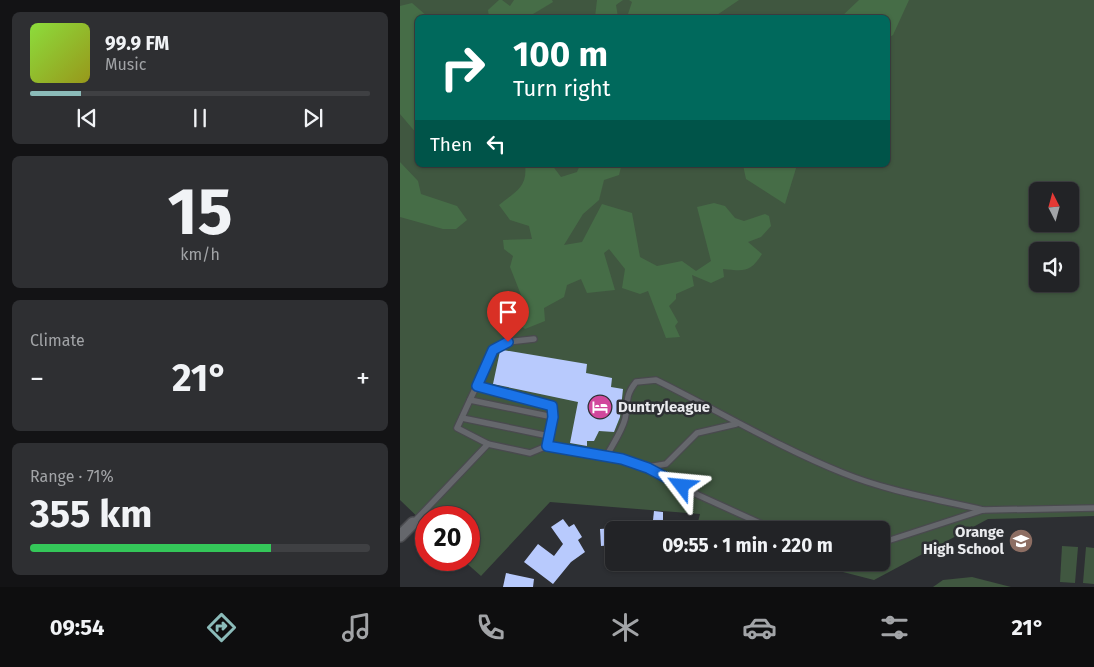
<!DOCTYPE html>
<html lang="en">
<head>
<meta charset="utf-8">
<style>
  body { margin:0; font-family:"Fira Sans",sans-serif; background:#2e2f32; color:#f1f3f6; height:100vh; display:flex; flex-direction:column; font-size:19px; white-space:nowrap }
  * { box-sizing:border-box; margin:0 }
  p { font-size:16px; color:#a2a4a7 }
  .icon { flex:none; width:28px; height:28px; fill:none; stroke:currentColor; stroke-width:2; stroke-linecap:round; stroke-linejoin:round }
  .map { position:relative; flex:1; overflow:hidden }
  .details { display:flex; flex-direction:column; gap:12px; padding:12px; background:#131315; width:400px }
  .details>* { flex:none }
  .top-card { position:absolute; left:15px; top:15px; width:475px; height:152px; border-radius:8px; box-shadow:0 1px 4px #0004,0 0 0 1px #3f4043; background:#00695c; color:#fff; overflow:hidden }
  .needle { width:32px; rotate:354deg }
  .controls { position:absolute; left:629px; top:182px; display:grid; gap:10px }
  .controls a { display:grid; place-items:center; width:50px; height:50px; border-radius:8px; background:#222326; box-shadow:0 1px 4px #0004,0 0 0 1px #3f4043; font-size:25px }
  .speed { position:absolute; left:15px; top:506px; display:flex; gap:10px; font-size:25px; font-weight:700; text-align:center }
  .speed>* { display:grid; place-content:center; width:65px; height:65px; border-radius:50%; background:#222326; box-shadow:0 1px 4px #0004,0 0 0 1px #3f4043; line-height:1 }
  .speed .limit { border:8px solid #d22; background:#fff; color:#111 }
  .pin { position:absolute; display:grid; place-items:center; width:42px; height:42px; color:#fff; margin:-51px -21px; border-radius:50% 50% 50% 0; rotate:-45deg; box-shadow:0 0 5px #0007 }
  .pin .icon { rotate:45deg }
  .me { position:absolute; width:55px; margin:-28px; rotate:299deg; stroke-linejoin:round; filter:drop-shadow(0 0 4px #0008) }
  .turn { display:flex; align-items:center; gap:18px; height:105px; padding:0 15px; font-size:22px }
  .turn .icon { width:65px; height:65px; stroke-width:2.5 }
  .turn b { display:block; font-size:35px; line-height:42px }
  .then { display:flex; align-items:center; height:48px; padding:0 15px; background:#0003; gap:10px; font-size:19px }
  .big { font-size:38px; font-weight:700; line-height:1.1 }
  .details .widget { flex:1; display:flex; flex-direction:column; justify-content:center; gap:8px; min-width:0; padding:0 18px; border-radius:8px; background:#2e2f32 }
  .details .dial { align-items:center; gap:0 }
  .dial b { font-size:65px; line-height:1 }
  .song { display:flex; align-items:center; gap:15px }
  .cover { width:60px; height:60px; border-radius:8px; background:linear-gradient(135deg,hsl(90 70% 55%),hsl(60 70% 35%)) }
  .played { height:5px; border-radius:2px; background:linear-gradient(90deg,#8bbbb9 15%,#3f4043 15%) }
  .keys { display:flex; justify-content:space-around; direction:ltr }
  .heat { display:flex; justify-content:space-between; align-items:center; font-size:28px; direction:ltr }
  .charge { height:8px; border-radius:4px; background:linear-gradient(90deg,#34c759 71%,#3f4043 0) }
  .trip { position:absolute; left:205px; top:521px; width:285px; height:50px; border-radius:8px; background:#222326; box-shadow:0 1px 4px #0004,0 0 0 1px #3f4043; font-weight:700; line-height:50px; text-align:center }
  .menu { display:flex; height:80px; justify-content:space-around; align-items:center; background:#0e0e0f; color:#a2a4a7 }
  .menu .icon { width:35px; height:35px }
  .menu .on { color:#8bbbb9 }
  .menu b { font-size:22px; color:#f1f3f6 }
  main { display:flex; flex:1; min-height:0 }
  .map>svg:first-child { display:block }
</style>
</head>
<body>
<main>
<section class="details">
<div class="widget">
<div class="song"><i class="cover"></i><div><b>99.9 FM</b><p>Music</p></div></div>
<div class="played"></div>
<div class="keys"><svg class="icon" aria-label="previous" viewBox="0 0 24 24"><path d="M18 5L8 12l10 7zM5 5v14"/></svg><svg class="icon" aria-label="pause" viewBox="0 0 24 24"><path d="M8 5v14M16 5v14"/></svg><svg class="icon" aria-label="next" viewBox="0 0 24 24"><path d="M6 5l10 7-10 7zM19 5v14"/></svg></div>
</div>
<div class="widget dial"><b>15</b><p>km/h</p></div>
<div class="widget"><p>Climate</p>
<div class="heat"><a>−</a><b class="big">21°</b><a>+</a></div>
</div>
<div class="widget"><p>Range · 71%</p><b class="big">355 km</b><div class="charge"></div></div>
</section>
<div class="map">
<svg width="694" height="587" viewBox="0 0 694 587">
  <rect width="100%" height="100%" fill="#2d2f33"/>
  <g fill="#405740" fill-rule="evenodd">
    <path d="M0,0H694V516L588,519L474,580L408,563L481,562V530H296L300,514L150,502L81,576L63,560H69V518H26V525L0,500ZM18,18H488V165H18ZM638,191H670V224H638ZM638,251H670V284H638Z"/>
    <path d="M662,546L678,547L675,583L660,582Z"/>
    <path d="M686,547L694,548V584L683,583Z"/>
    <path d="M572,577L611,587H533L543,580Z"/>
  </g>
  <g fill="#466d47">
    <path d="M99,0H102L110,6L114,0H152L153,2L128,17H89L88,10Z"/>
    <path d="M197,0H223L216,5L218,17H195Z"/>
    <path d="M229,0H339L314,17H227L232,2Z"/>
    <path d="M459,0H509L493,35L488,38V18L441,17Z"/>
    <path d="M12,3L28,17L18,18L17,134L0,114V6Z"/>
    <path d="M0,162L18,181L21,194L57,206L67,220L56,229H43L0,217Z"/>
    <path d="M125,165H152L161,177L177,172L180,165H227L221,167L219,175L204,180L199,200L183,214L164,245L182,242L202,204L232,213L240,257L257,266L282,261L296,271L311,261L297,207L314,203L325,206L335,218L344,221L365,214L369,216L371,226L361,237L348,242L362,254C350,273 344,271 323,269L324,277L311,283L292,275L294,286L276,294V299L269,306L278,322L275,326L280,337L266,338L248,291L240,294L222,288L225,269L209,249L204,253L215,290L187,293L181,279L167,285L164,297L144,308L145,321L125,329L117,322L123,300L110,267L113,256L104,249L103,240L132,239L129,226L110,220L99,205C115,192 128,187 125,165Z"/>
    <path d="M343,165H397L385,204L346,179Z"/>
  </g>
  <g fill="#b8cafd">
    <path d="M103,350L187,364L186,373L212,378L211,387L223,389L220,417L214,432L199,431L194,441H187V446L170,443L178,402L93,384L100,351Z"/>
    <path d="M254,511L263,512V520H253Z"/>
    <path d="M163,519L169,527L174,524L182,537L178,540L185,552L171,562L153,584L124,562L138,544L154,556L163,544L151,527Z"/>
    <path d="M214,528V545L201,546L200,529Z"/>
    <path d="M106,573L134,579L133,587H103Z"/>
  </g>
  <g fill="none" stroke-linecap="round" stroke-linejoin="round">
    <g stroke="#494a4e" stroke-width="8">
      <g id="lane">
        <path d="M134,339L107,342L93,350L57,428L88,444L130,453L147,446L207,455L248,467L298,495L375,530"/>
        <path d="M77,386L146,403L152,406L153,417"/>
        <path d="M70,400L153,417L147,446"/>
        <path d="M62,418L149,436"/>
        <path d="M207,455C213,444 222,431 225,419C229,402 224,397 236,382L256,380C319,411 378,447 443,473C487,491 536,499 583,510"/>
        <path d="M248,467L266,464L297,433L336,424"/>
        <path d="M13,523L88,444"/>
        <path d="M481,543L583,510L694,508"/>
      </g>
    </g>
    <g stroke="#494a4e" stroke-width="14">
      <path id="street" d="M0,536L13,523"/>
    </g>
    <use href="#lane" stroke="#65676c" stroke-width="5.5"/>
    <use href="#street" stroke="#65676c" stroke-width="11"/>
  </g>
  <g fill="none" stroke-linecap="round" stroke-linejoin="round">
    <g stroke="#114b97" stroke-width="12">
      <path id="route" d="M108,342L93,350L77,386L152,406L153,417L147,446L222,459L248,468L282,486"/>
    </g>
    <use href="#route" stroke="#1a73e8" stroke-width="9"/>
  </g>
  <defs>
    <g id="hotel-disc" transform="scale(1.25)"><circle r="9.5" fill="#d1479c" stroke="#2d2f33"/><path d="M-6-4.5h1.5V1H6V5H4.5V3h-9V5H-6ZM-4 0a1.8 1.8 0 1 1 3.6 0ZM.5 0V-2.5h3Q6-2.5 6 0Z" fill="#fff"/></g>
    <g id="school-disc" transform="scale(1.25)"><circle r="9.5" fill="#8d6e63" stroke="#2d2f33"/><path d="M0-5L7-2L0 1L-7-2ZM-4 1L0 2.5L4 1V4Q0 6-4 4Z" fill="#fff"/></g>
  </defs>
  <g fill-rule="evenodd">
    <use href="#hotel-disc" x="200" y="407"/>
    <use href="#school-disc" x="621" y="541"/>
  </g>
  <g text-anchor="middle" stroke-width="5" stroke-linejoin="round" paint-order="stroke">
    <g font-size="15" font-weight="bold" fill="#eaebee" stroke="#2d2f33" text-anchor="start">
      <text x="218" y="412">Duntryleague</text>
      <text x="604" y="537" text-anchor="end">Orange<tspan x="604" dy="17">High School</tspan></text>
    </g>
  </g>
</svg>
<div class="controls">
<a><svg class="needle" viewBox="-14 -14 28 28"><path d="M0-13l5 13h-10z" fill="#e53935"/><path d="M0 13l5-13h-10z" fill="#a2a4a7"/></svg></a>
<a><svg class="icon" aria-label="sound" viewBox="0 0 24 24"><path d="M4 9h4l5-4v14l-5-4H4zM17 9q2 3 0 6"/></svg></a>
</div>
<div class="speed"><div class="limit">20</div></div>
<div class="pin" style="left:108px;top:342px;background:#d93025"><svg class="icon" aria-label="arrive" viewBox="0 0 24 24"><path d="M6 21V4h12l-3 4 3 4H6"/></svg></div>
<svg class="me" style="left:282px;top:486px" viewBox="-20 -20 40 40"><path d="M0-17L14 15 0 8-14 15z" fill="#1a73e8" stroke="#fff" stroke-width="4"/></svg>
<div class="trip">09:55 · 1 min · 220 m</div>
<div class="top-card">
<div class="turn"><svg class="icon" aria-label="right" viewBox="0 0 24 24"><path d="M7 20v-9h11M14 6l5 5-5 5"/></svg><div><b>100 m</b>Turn right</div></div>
<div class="then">Then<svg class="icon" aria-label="left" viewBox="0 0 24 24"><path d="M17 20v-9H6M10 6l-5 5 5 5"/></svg></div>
</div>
</div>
</main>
<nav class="menu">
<b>09:54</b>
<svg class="icon on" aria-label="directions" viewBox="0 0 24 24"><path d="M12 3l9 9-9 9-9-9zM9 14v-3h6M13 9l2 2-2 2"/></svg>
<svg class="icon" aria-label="music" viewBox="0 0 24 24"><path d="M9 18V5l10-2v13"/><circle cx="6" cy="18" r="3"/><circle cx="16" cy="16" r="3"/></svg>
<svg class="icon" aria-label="phone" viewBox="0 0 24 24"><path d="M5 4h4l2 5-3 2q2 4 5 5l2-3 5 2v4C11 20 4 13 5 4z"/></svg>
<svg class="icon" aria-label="climate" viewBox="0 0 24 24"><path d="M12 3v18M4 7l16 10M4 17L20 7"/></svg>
<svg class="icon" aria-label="car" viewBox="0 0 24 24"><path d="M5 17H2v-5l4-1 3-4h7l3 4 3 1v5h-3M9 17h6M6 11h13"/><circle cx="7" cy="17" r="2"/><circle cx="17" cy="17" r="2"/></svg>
<svg class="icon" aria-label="filters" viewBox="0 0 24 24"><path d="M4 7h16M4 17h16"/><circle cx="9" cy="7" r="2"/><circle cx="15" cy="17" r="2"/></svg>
<b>21°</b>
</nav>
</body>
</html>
